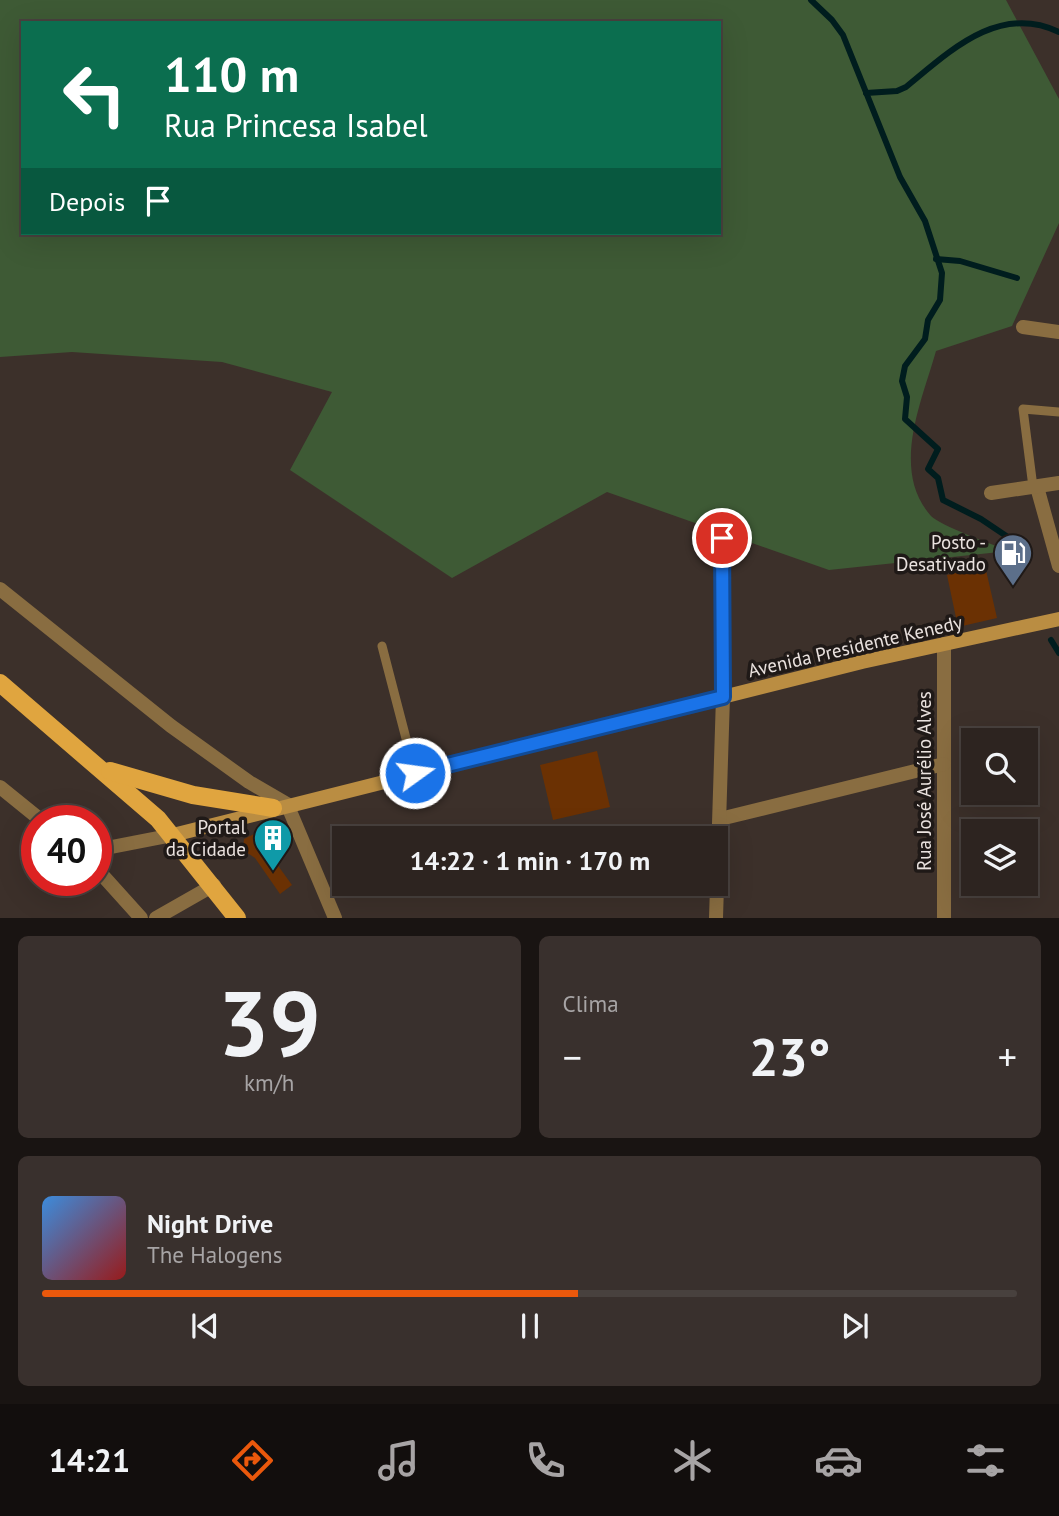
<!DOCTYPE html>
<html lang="pt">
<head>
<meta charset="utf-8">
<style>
  body { margin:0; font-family:"PT Sans",sans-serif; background:#39302d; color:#f1f3f6; height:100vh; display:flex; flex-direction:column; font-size:26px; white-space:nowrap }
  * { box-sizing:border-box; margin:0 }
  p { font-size:23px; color:#a7a4a5 }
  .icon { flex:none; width:38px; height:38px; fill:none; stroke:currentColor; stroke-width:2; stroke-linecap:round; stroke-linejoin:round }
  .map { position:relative; height:918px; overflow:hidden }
  .side { display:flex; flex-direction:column; gap:18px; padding:18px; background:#191412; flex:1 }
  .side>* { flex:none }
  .guide { position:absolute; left:21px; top:21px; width:700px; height:214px; border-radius:0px; box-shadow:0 7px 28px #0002,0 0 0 2px #48413e; background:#0b6e4f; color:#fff; overflow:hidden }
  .controls { position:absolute; left:961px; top:728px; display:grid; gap:14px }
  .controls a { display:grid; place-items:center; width:77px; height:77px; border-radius:0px; background:#2d2420; box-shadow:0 7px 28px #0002,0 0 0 2px #48413e; font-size:35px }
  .speed { position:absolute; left:21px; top:805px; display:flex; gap:14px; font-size:35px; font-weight:700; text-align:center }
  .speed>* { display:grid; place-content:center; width:91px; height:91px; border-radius:50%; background:#2d2420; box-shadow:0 7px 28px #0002,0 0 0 2px #48413e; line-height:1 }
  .speed .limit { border:10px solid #d22; background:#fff; color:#111 }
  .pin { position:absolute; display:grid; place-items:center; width:60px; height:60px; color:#fff; margin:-30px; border:4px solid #fff; border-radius:50%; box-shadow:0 2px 7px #0007 }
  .me { position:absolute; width:77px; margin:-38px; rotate:76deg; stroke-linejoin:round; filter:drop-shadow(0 0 5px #0008) }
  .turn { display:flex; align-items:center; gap:24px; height:147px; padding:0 28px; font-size:32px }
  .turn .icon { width:91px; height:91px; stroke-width:2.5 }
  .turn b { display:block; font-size:49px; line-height:60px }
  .then { display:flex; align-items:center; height:66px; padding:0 28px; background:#0003; gap:14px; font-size:26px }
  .big { font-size:52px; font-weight:700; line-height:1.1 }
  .side .card { flex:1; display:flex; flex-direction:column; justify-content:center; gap:10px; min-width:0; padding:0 24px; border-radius:10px; background:#39302d }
  .side .dial { align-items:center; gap:0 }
  .dial b { font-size:91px; line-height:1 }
  .song { display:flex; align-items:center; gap:21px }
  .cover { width:84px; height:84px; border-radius:10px; background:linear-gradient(135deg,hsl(210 70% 55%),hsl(0 70% 35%)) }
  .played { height:7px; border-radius:4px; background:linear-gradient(90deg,#ea580c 55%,#48413e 55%) }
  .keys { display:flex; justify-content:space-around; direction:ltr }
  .heat { display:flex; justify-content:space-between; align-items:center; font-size:38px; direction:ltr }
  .side .tiles { flex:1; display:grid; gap:18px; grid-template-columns:1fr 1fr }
  .card:last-child { grid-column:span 2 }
  .trip { position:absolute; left:332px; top:826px; width:396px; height:70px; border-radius:0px; background:#2d2420; box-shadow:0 7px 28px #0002,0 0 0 2px #48413e; font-weight:700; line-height:70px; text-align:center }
  .tab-bar { display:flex; height:112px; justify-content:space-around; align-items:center; background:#120e0d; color:#a7a4a5 }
  .tab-bar .icon { width:49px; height:49px }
  .tab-bar .selected { color:#ea580c }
  .tab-bar b { font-size:32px; color:#f1f3f6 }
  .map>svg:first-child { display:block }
</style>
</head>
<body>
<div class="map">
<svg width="1059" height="918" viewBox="0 0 1059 918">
  <rect width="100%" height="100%" fill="#3c302a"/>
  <path fill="#3e5a35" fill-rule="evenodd" d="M0,0H1006L1059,99V223L1012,326L936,351C922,401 890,470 931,516C939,525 994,545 1009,551L829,570L607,492L452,578L290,470L332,392L222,362L72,352L0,357ZM23,23H719V233H23Z"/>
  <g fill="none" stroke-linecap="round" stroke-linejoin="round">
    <g stroke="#001d1e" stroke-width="6">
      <path d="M811,0L832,20L843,35L900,177L925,221L942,273L940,300L928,320L925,339L905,366L902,381L907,397L905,419L938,449L928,469L938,478L943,500L981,519L1027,550"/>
      <path d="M866,93L897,91L906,87C950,51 999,3 1059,32"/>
      <path d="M936,259L960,261L1017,278"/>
      <path d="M1051,640L1059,653"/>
    </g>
  </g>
  <g fill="#6b3103">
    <path d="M985,566L997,618L958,627L947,575Z"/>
    <path d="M597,751L610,807L553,820L540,765Z"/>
    <path d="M254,834L266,841V849L292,885L280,894L255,858L243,850L244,839Z"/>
    <path d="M345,874V884H361L341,890L336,877Z"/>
  </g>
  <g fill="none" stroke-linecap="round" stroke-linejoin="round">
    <g stroke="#896d41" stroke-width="9">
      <path d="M1033,487L1023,409L1059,412"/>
      <path d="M382,646L415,773"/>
    </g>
    <g stroke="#896d41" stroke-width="14">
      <path d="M1023,327L1059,332"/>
      <path d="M1037,487L1059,566"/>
      <path d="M991,493L1059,483"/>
      <path d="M0,589L171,726L249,782L287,804L335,918"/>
      <path d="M944,644V918"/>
      <path d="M0,787L42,821"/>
      <path d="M720,819L944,764"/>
      <path d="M96,850L173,835"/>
      <path d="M96,868L141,918"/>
      <path d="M156,918L214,885"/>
      <path d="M716,918L723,697L722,538"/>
    </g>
    <path stroke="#ba8d42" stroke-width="14" d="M173,835L862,662L1059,619"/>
    <g stroke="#e0a53f" stroke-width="18">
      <path d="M0,683L158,819L237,918"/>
      <path d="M110,771L193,795L273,808"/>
    </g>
  </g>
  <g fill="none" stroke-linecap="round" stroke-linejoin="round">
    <g stroke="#114b97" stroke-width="18">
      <path id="route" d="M415,773L723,697L722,538"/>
    </g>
    <use href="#route" stroke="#1a73e8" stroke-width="12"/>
  </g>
  <defs>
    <g id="fuel-pin" transform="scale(2.0125)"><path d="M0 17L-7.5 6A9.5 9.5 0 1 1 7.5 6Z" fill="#5c6f8a" stroke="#1f1917"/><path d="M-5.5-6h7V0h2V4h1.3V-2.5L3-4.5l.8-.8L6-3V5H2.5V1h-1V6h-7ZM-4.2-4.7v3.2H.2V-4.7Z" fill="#fff"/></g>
    <g id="building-pin" transform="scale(2.0125)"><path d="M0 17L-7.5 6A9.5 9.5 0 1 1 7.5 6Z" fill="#0f9aa8" stroke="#1f1917"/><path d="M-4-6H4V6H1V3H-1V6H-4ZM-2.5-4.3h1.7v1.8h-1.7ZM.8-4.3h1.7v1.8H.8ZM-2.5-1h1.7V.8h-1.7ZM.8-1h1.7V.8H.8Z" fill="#fff"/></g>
  </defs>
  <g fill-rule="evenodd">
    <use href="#fuel-pin" x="1013" y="553"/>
    <use href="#building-pin" x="273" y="838"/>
  </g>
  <g text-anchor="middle" stroke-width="7" stroke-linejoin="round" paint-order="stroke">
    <g font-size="19" fill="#eae2df" stroke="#1f1917" text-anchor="end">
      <text x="986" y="549">Posto -<tspan x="986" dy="22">Desativado</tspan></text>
      <text x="246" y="834">Portal<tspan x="246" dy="22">da Cidade</tspan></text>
    </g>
    <g font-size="19" fill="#eae2df" stroke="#1f1917">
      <text transform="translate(855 646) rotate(-13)" y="7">Avenida Presidente Kenedy</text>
      <text transform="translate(924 781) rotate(-90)" y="7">Rua José Aurélio Alves</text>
    </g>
  </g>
</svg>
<div class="controls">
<a><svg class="icon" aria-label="search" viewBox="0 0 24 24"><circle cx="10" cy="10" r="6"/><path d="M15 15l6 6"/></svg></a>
<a><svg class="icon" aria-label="layers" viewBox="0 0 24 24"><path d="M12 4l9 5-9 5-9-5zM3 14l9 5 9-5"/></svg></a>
</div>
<div class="speed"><div class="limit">40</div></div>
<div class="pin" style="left:722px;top:538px;background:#d93025"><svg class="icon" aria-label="arrive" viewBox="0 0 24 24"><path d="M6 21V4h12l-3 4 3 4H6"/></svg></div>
<svg class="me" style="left:415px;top:773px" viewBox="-20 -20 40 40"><circle r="17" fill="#1a73e8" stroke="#fff" stroke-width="3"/><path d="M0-11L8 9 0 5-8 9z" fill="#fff"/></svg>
<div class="trip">14:22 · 1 min · 170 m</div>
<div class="guide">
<div class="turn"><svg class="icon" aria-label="left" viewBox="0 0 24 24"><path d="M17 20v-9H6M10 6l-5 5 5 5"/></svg><div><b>110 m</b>Rua Princesa Isabel</div></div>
<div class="then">Depois<svg class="icon" aria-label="arrive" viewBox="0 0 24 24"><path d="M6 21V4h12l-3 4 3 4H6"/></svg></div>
</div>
</div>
<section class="side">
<div class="tiles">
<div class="card dial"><b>39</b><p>km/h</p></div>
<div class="card"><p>Clima</p>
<div class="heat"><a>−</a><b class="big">23°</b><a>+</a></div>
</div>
<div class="card">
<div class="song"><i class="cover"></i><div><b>Night Drive</b><p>The Halogens</p></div></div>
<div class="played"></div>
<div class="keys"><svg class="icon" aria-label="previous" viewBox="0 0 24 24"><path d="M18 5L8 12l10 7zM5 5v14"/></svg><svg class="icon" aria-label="pause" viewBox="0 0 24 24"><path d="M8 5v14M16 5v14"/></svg><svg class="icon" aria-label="next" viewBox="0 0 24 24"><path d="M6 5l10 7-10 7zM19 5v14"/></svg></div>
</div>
</div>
</section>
<nav class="tab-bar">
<b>14:21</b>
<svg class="icon selected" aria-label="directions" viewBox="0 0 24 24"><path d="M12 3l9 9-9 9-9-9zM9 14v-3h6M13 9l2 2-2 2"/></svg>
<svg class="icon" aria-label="music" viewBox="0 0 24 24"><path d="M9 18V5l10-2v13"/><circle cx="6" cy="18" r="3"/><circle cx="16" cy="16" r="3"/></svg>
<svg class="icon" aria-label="phone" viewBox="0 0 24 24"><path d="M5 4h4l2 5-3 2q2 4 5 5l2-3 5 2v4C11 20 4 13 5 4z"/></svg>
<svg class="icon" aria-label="climate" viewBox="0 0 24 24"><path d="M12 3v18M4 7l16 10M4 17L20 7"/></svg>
<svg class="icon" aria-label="car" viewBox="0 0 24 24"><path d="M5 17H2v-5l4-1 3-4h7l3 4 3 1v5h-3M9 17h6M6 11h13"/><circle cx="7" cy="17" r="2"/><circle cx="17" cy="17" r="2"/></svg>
<svg class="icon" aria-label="filters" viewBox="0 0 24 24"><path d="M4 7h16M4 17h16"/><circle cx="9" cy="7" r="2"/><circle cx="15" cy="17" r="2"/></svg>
</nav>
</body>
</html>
